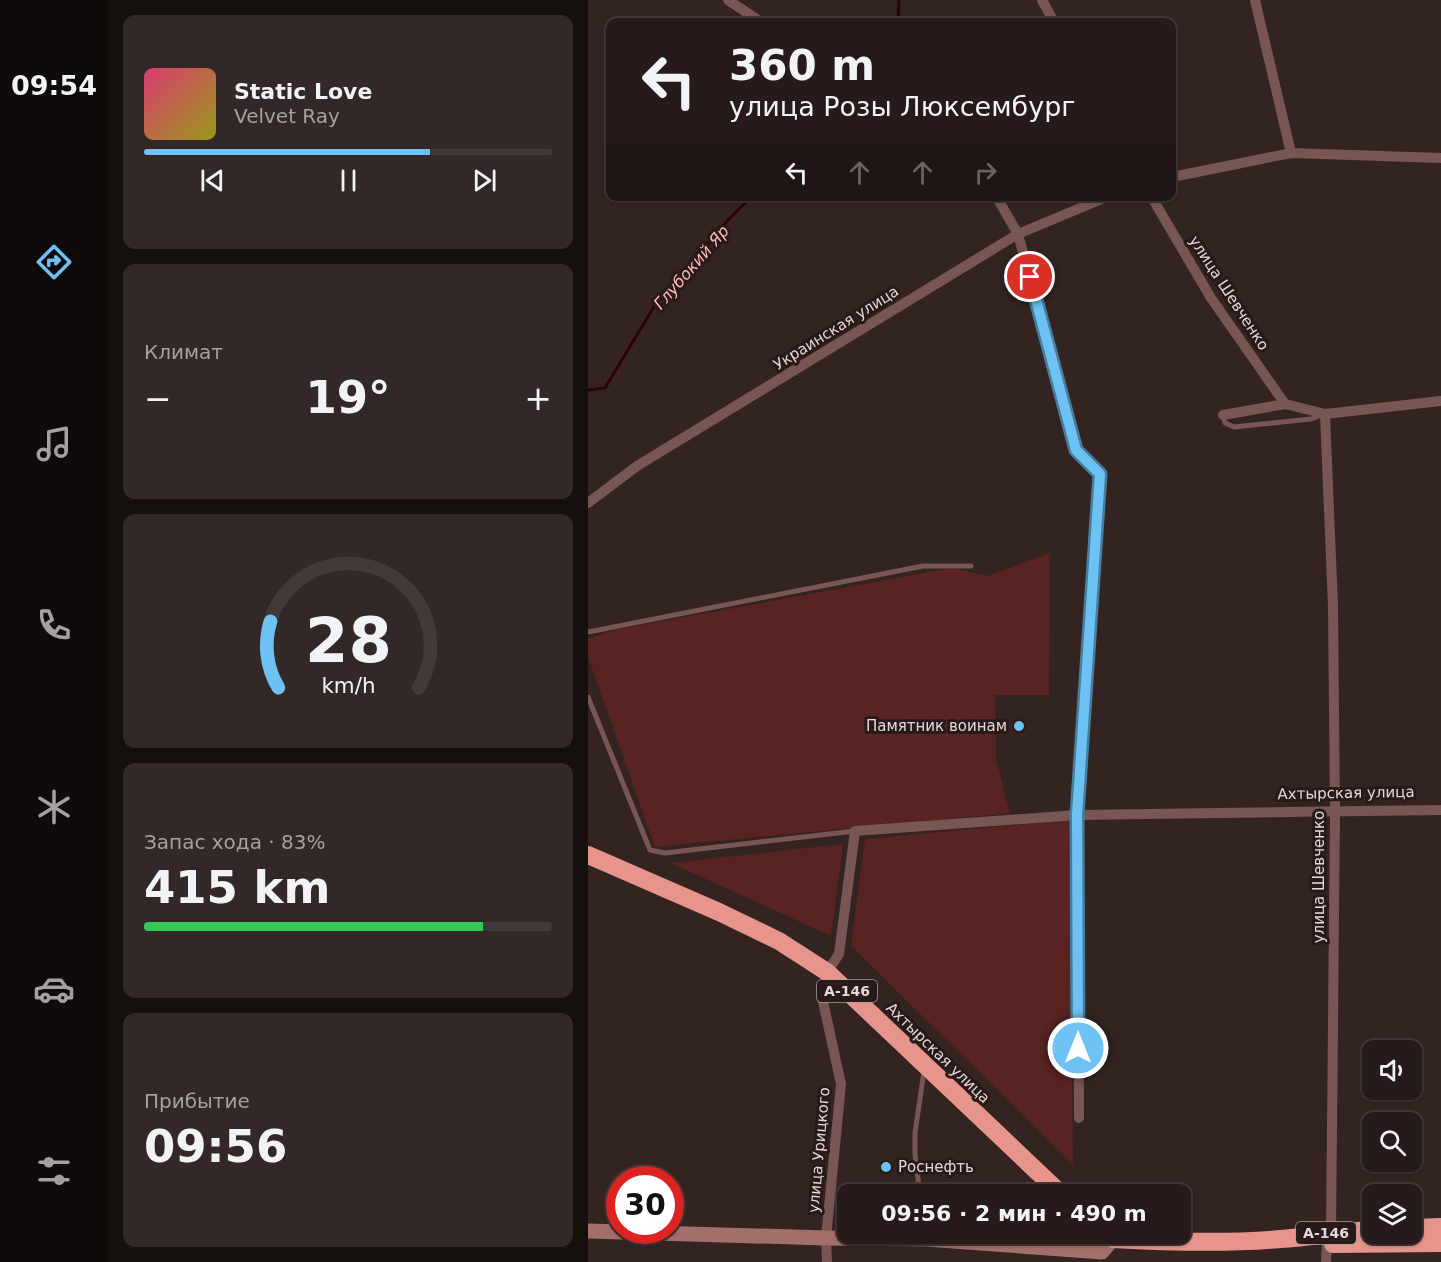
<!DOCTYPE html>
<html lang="ru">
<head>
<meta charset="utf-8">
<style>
  body { margin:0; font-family:"DejaVu Sans",sans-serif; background:#322827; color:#f1f3f6; height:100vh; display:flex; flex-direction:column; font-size:22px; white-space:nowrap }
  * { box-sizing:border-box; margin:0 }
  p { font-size:20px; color:#a4a1a2 }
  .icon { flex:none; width:33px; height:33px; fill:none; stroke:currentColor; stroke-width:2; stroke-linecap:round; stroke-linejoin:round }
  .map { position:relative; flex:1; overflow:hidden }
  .drawer { display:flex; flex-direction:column; gap:15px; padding:15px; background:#150f0e; width:480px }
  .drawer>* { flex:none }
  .guide { position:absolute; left:18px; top:18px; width:570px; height:183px; border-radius:12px; box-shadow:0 2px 4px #0004,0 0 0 2px #423939; background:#261b1a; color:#f1f3f6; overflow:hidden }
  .tools { position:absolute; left:774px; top:1040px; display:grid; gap:12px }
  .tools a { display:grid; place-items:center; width:60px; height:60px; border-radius:12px; background:#261b1a; box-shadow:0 2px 4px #0004,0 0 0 2px #423939; font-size:30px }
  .speed { position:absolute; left:18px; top:1166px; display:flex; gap:12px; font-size:30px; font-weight:700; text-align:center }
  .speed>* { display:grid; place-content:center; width:78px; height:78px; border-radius:50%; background:#261b1a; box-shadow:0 2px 4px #0004,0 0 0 2px #423939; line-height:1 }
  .speed .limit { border:9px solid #d22; background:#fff; color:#111 }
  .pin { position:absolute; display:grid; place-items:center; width:51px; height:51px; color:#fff; margin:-26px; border:3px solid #fff; border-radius:50%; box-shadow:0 2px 6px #0007 }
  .me { position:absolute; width:66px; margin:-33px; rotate:0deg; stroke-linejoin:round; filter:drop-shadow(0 0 4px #0008) }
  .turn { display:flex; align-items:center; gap:21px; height:126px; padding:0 24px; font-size:27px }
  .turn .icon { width:78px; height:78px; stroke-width:2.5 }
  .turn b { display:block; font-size:42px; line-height:51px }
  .lanes { display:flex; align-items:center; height:57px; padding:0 24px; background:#0003; justify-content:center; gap:30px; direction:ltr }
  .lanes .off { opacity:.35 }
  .big { font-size:45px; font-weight:700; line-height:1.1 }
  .drawer .card { flex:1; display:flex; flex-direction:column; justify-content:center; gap:9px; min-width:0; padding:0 21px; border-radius:12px; background:#322827 }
  .drawer .dial { align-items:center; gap:0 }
  .dial svg { height:156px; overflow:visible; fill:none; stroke:#423939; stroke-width:7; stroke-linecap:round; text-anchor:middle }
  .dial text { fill:#f1f3f6; stroke:none }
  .song { display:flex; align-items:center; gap:18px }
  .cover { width:72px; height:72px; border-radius:9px; background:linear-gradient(135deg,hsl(340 70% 55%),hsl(60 70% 35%)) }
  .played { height:6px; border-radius:3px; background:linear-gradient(90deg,#6dc2f3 70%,#423939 70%) }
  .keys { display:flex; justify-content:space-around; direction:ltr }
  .heat { display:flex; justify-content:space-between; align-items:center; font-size:33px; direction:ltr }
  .charge { height:9px; border-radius:4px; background:linear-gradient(90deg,#34c759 83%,#423939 0) }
  .trip { position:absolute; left:249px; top:1184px; width:354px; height:60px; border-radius:12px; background:#261b1a; box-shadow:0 2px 4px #0004,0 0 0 2px #423939; font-weight:700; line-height:60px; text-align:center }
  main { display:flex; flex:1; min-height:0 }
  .tabs { display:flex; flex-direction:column; width:108px; justify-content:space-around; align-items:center; background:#0f0b0a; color:#a4a1a2 }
  .tabs .icon { width:42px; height:42px }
  .tabs .active { color:#6dc2f3 }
  .tabs b { font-size:27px; color:#f1f3f6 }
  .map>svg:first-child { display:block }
</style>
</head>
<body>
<main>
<nav class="tabs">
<b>09:54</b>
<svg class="icon active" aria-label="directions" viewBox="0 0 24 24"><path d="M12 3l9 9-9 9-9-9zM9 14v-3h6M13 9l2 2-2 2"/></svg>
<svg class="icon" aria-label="music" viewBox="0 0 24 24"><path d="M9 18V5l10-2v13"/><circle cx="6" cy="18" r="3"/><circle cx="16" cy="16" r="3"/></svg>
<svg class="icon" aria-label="phone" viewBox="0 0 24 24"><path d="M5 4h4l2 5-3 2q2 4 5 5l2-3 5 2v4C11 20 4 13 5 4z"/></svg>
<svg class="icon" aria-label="climate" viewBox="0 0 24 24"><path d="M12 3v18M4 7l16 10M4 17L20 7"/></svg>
<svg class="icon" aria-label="car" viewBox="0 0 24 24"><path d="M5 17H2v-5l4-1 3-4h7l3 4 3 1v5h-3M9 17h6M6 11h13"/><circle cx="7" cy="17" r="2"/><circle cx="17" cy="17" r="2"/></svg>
<svg class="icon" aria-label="filters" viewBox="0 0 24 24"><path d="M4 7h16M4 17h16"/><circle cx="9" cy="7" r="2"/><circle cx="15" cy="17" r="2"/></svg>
</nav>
<section class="drawer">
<div class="card">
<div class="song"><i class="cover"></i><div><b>Static Love</b><p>Velvet Ray</p></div></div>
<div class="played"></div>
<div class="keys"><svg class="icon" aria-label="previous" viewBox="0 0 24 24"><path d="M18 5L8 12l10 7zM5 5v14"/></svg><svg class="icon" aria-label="pause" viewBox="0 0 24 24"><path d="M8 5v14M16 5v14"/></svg><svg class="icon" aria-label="next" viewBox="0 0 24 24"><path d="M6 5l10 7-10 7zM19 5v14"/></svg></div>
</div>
<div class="card"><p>Климат</p>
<div class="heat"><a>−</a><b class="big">19°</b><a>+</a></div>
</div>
<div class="card dial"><svg viewBox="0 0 100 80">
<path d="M14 69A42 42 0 1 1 86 69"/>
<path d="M14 69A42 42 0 0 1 10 35" stroke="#6dc2f3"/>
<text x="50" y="56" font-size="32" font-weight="700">28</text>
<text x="50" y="72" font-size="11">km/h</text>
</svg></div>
<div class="card"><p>Запас хода · 83%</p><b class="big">415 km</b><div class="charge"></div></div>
<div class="card"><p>Прибытие</p><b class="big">09:56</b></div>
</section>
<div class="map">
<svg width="853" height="1262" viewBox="0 0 853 1262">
  <rect width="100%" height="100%" fill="#332422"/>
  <g fill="#582320">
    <path d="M462,553L461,695H407L408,758L422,813L67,847L0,657V639L26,630L364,568L400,576Z"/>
    <path d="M481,820L485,1164L263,946L277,839Z"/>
    <path d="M255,844L243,936L83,863Z"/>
  </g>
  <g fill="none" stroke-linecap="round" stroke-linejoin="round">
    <g stroke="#2d0001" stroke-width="3">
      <path d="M310,22L311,0"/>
      <path d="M0,390L17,388L70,300L142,218L164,196"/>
    </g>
    <g stroke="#785653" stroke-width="5">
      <path d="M635,415L637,423L646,427L723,419L733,415"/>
      <path d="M0,632L335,566H383"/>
      <path d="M0,697L62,850L77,853L267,831"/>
      <path d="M332,1194L327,1154V1133L336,1071"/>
    </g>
    <g stroke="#785653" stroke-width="10">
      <path d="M140,0L173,22"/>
      <path d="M454,0L466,22"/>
      <path d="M667,0L703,153"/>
      <path d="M584,177L703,153L853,158"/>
      <path d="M408,196L430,234L488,450L512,474L489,815L491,1118"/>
      <path d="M563,196L623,298L697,404"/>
      <path d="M737,414L745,606L747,812L743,1233"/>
      <path d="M635,415L697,404L737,414L853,401"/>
      <path d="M0,503L49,466L430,234L521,196"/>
      <path d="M239,1262L238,1238L253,1084L234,997L239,972L251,954L267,831L489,815L853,810"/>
      <path d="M738,1262L739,1244"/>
    </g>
    <path stroke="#a46f6a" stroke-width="15" d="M0,1231L238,1238L338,1239L514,1252L525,1239"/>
    <g stroke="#e6948c" stroke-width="18">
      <path d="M0,855L131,912L191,941L239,972L473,1194"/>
      <path d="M824,1228L853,1227"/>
      <path d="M518,1233L525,1239C580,1242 636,1244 692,1239C723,1237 753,1232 784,1230"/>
      <path d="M745,1244L853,1243"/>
    </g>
  </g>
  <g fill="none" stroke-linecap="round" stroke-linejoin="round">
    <g stroke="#477e9e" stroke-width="15">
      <path id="route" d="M442,277L488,450L512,474L489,815L490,1048"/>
    </g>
    <use href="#route" stroke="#6dc2f3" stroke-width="10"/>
  </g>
  <g fill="#6dc2f3" stroke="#291a19" stroke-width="2">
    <circle cx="431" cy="726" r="6"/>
    <circle cx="298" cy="1167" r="6"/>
  </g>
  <g text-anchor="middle" stroke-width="6" stroke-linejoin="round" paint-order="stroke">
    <g fill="#291a19" stroke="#ab9f9e" stroke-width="1.5">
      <rect x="229" y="980" width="60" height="22" rx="4.5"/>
      <rect x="708" y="1222" width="60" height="22" rx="4.5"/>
    </g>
    <g font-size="14" font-weight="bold" fill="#e3d8d7">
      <text x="259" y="996">А-146</text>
      <text x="738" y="1238">А-146</text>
    </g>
    <g font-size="15" fill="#e3d8d7" stroke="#291a19">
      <text transform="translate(641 293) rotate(57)" y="5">улица Шевченко</text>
      <text transform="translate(248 328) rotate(-32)" y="5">Украинская улица</text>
      <text transform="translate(758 793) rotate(-1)" y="5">Ахтырская улица</text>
      <text transform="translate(731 877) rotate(-90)" y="5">улица Шевченко</text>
      <text transform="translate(350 1053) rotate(44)" y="5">Ахтырская улица</text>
      <text transform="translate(231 1150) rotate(-85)" y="5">улица Урицкого</text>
    </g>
    <g font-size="15" fill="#e3d8d7" stroke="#291a19" text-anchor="end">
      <text x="419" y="731">Памятник воинам</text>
      <text x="310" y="1172" text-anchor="start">Роснефть</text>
    </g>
    <g font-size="16" font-style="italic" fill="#febcb4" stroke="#291a19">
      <text transform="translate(103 267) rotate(-49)" y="6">Глубокий Яр</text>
    </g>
  </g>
</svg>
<div class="tools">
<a><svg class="icon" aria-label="sound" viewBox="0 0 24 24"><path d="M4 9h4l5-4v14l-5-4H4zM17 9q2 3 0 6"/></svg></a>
<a><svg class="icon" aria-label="search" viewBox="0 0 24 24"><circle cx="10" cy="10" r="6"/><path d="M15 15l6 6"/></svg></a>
<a><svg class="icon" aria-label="layers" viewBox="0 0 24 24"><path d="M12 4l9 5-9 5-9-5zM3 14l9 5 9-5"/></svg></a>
</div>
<div class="speed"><div class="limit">30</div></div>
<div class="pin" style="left:442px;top:277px;background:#d93025"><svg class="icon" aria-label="arrive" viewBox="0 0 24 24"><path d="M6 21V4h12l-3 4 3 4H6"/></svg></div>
<svg class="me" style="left:490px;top:1048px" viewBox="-20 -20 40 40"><circle r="17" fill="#6dc2f3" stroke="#fff" stroke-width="3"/><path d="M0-11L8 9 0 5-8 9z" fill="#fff"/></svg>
<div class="trip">09:56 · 2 мин · 490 m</div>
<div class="guide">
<div class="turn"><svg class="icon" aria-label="left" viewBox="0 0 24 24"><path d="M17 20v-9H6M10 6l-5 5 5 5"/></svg><div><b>360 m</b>улица Розы Люксембург</div></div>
<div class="lanes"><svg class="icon" aria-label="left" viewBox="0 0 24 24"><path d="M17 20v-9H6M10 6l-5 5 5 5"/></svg><svg class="icon off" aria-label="ahead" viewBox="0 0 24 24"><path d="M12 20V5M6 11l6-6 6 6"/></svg><svg class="icon off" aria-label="ahead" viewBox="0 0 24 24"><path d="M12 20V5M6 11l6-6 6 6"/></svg><svg class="icon off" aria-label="right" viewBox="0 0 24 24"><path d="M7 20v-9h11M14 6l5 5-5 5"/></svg></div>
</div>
</div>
</main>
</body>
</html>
